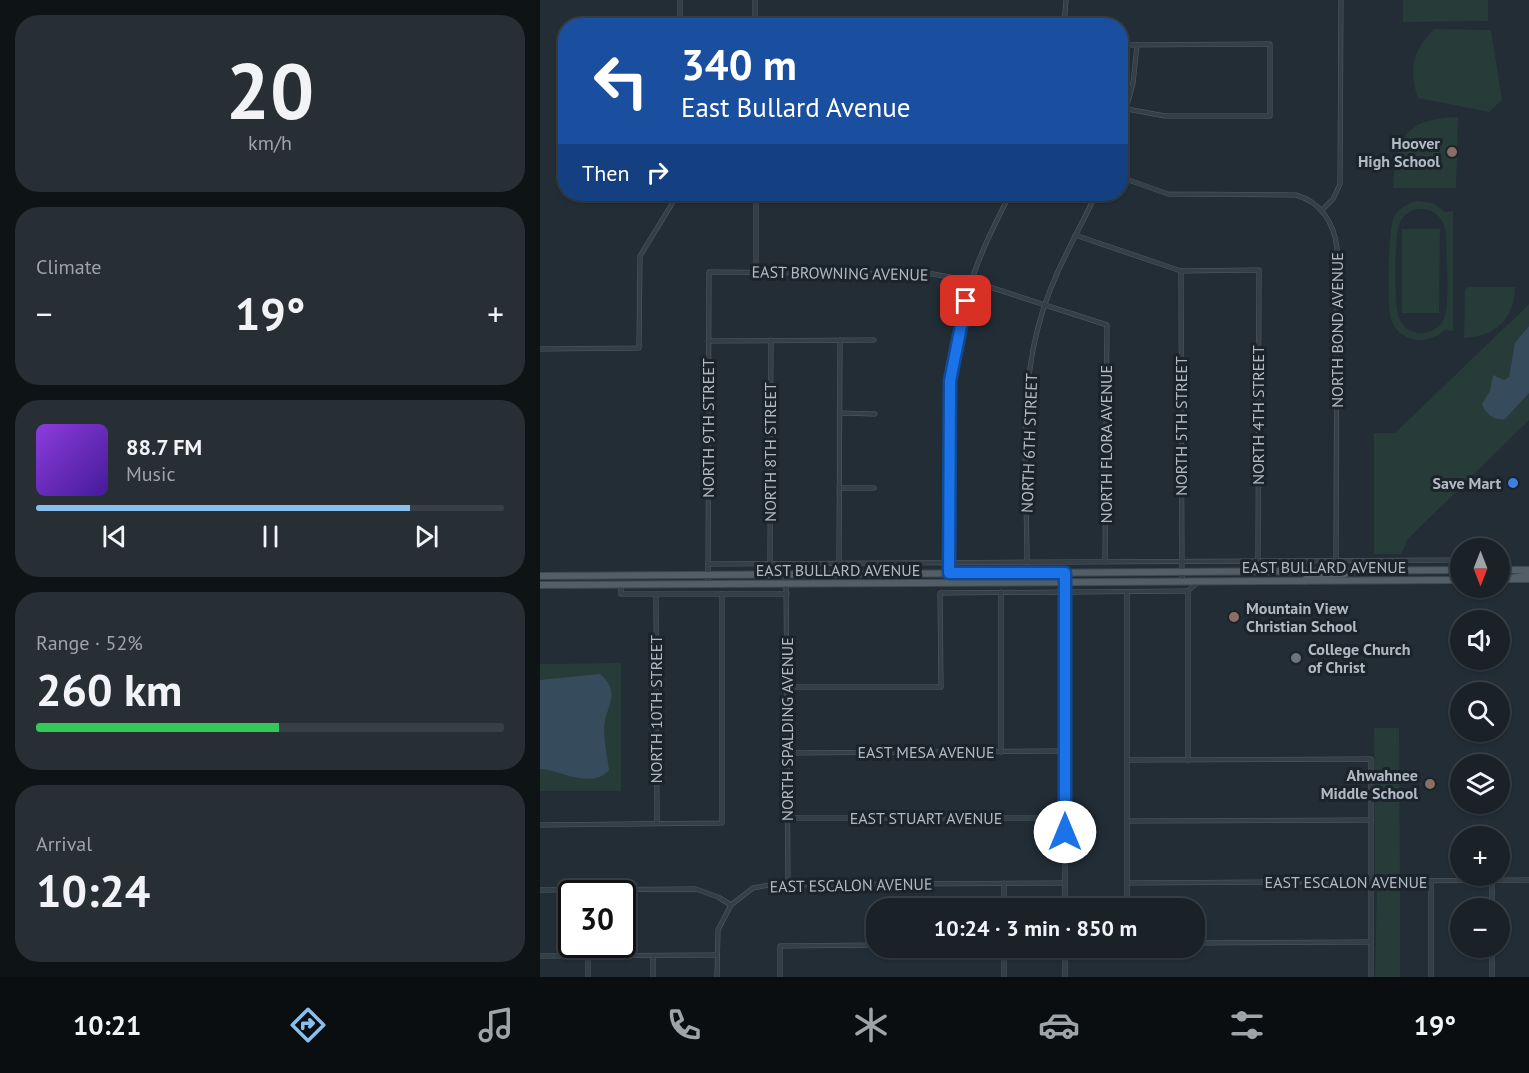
<!DOCTYPE html>
<html lang="en">
<head>
<meta charset="utf-8">
<style>
  body { margin:0; font-family:"PT Sans",sans-serif; background:#272f34; color:#f1f3f6; height:100vh; display:flex; flex-direction:column; font-size:22px; white-space:nowrap }
  * { box-sizing:border-box; margin:0 }
  p { font-size:20px; color:#9fa4a8 }
  .icon { flex:none; width:33px; height:33px; fill:none; stroke:currentColor; stroke-width:2; stroke-linecap:round; stroke-linejoin:round }
  .map { position:relative; flex:1; overflow:hidden }
  .sheet { display:flex; flex-direction:column; gap:15px; padding:15px; background:#0e1316; width:540px }
  .sheet>* { flex:none }
  .banner { position:absolute; left:18px; top:18px; width:570px; height:183px; border-radius:24px; box-shadow:0 2px 4px #0004,0 0 0 2px #383f45; background:#1a4fa0; color:#fff; overflow:hidden }
  .needle { width:39px; rotate:180deg }
  .tools { position:absolute; left:910px; top:538px; display:grid; gap:12px }
  .tools a { display:grid; place-items:center; width:60px; height:60px; border-radius:50%; background:#1a2228; box-shadow:0 2px 4px #0004,0 0 0 2px #383f45; font-size:30px }
  .speed { position:absolute; left:18px; top:880px; display:flex; gap:12px; font-size:30px; font-weight:700; text-align:center }
  .speed>* { display:grid; place-content:center; width:78px; height:78px; border-radius:50%; background:#1a2228; box-shadow:0 2px 4px #0004,0 0 0 2px #383f45; line-height:1 }
  .speed .limit { border:3px solid #111; border-radius:9px; background:#fff; color:#111 }
  .pin { position:absolute; display:grid; place-items:center; width:51px; height:51px; color:#fff; margin:-26px; border-radius:12px; box-shadow:0 3px 9px #0006 }
  .me { position:absolute; width:66px; margin:-33px; rotate:0deg; stroke-linejoin:round; filter:drop-shadow(0 0 4px #0008) }
  .turn { display:flex; align-items:center; gap:21px; height:126px; padding:0 24px; font-size:27px }
  .turn .icon { width:78px; height:78px; stroke-width:2.5 }
  .turn b { display:block; font-size:42px; line-height:51px }
  .then { display:flex; align-items:center; height:57px; padding:0 24px; background:#0003; gap:12px; font-size:22px }
  .big { font-size:45px; font-weight:700; line-height:1.1 }
  .sheet .tile { flex:1; display:flex; flex-direction:column; justify-content:center; gap:9px; min-width:0; padding:0 21px; border-radius:24px; background:#272f34 }
  .sheet .dial { align-items:center; gap:0 }
  .dial b { font-size:78px; line-height:1 }
  .song { display:flex; align-items:center; gap:18px }
  .cover { width:72px; height:72px; border-radius:9px; background:linear-gradient(135deg,hsl(270 70% 55%),hsl(260 70% 35%)) }
  .played { height:6px; border-radius:3px; background:linear-gradient(90deg,#89bfef 80%,#383f45 80%) }
  .keys { display:flex; justify-content:space-around; direction:ltr }
  .heat { display:flex; justify-content:space-between; align-items:center; font-size:33px; direction:ltr }
  .charge { height:9px; border-radius:4px; background:linear-gradient(90deg,#34c759 52%,#383f45 0) }
  .trip { position:absolute; left:326px; top:898px; width:339px; height:60px; border-radius:24px; background:#1a2228; box-shadow:0 2px 4px #0004,0 0 0 2px #383f45; font-weight:700; line-height:60px; text-align:center }
  .tabs { display:flex; height:96px; justify-content:space-around; align-items:center; background:#0a0e10; color:#9fa4a8 }
  .tabs .icon { width:42px; height:42px }
  .tabs .on { color:#89bfef }
  .tabs b { font-size:27px; color:#f1f3f6 }
  main { display:flex; flex:1; min-height:0 }
  .map>svg:first-child { display:block }
</style>
</head>
<body>
<main>
<section class="sheet">
<div class="tile dial"><b>20</b><p>km/h</p></div>
<div class="tile"><p>Climate</p>
<div class="heat"><a>−</a><b class="big">19°</b><a>+</a></div>
</div>
<div class="tile">
<div class="song"><i class="cover"></i><div><b>88.7 FM</b><p>Music</p></div></div>
<div class="played"></div>
<div class="keys"><svg class="icon" aria-label="previous" viewBox="0 0 24 24"><path d="M18 5L8 12l10 7zM5 5v14"/></svg><svg class="icon" aria-label="pause" viewBox="0 0 24 24"><path d="M8 5v14M16 5v14"/></svg><svg class="icon" aria-label="next" viewBox="0 0 24 24"><path d="M6 5l10 7-10 7zM19 5v14"/></svg></div>
</div>
<div class="tile"><p>Range · 52%</p><b class="big">260 km</b><div class="charge"></div></div>
<div class="tile"><p>Arrival</p><b class="big">10:24</b></div>
</section>
<div class="map">
<svg width="989" height="977" viewBox="0 0 989 977">
  <rect width="100%" height="100%" fill="#222d36"/>
  <g fill="#273b39" fill-rule="evenodd">
    <path d="M863,0H948V21L863,22Z"/>
    <path d="M894,29L951,30L962,100L949,112L878,98C868,70 873,50 894,29Z"/>
    <path d="M918,117L916,188H853C856,137 865,119 918,117Z"/>
    <path d="M876,201L893,203L905,212L913,211V331L905,330C888,346 860,343 851,320C847,307 848,228 854,217C859,208 867,204 876,201ZM877,209C893,208 904,217 906,233C906,254 910,297 905,316C898,338 867,339 859,318C854,306 854,234 860,222C863,215 870,211 877,209Z"/>
    <path d="M862,229H900L899,313H862Z"/>
    <path d="M928,287H975C975,318 955,337 924,338L925,290Z"/>
    <path d="M989,304V420L868,539L861,554H834V433H855Z"/>
    <path d="M81,663V791H0V664Z"/>
    <path d="M834,728H859L860,876L835,874Z"/>
    <path d="M837,886H860V977H835Z"/>
  </g>
  <g fill="#364c5c">
    <path d="M989,326V393L965,419C955,421 945,414 942,404L950,391L953,375L964,380L969,377L975,343Z"/>
    <path d="M60,674C82,693 66,705 64,727C64,741 67,756 69,770C52,790 21,770 0,769V680Z"/>
  </g>
  <g fill="none" stroke-linecap="round" stroke-linejoin="round">
    <g stroke="#535d64" stroke-width="5">
      <g id="street">
        <path d="M215,0V26"/>
        <path d="M140,26V0"/>
        <path d="M524,26L526,0"/>
        <path d="M580,45L730,44V116H625L587,109"/>
        <path d="M580,132L593,83L597,45"/>
        <path d="M580,177L628,194L756,195C781,202 794,223 797,248L796,561"/>
        <path d="M216,194V272"/>
        <path d="M216,196H370L376,194"/>
        <path d="M782,210L793,199L800,184L801,0"/>
        <path d="M535,235L641,271L719,270L718,561"/>
        <path d="M641,271L642,581"/>
        <path d="M168,341L334,340"/>
        <path d="M0,349L99,348L100,256L138,194"/>
        <path d="M300,413L335,414"/>
        <path d="M299,488H334"/>
        <path d="M487,562C487,484 478,400 499,324C511,277 536,237 556,194"/>
        <path d="M299,563L300,340"/>
        <path d="M168,564L921,560"/>
        <path d="M230,564L231,340"/>
        <path d="M525,573V909"/>
        <path d="M246,575L248,884"/>
        <path d="M409,583C408,482 401,379 431,282C441,251 456,222 470,194"/>
        <path d="M81,584V594H247"/>
        <path d="M168,584L169,272L393,274L431,281L567,325L565,562"/>
        <path d="M461,592V752"/>
        <path d="M587,592V909"/>
        <path d="M116,594L117,823"/>
        <path d="M247,687H401L400,593L648,591"/>
        <path d="M247,753L525,751"/>
        <path d="M588,760L831,759V977"/>
        <path d="M648,760V591L658,582"/>
        <path d="M248,818H525"/>
        <path d="M588,821L831,820"/>
        <path d="M0,825L182,823V594"/>
        <path d="M464,883V909"/>
        <path d="M588,883L989,880"/>
        <path d="M0,890L156,889L178,897L191,905L213,888L229,885L525,883"/>
        <path d="M952,909V881"/>
        <path d="M654,943L831,942"/>
        <path d="M464,948V977"/>
        <path d="M525,948V977"/>
        <path d="M0,956L177,955"/>
        <path d="M48,956V977"/>
        <path d="M113,956V977"/>
        <path d="M177,977L178,930L191,905"/>
        <path d="M240,977V946L336,945"/>
        <path d="M891,977V881"/>
        <path d="M952,977V948"/>
      </g>
    </g>
    <g stroke="#3f4850" stroke-width="8">
      <g id="primary">
        <path d="M960,570H989"/>
        <path d="M0,576L921,570"/>
        <path d="M972,578L989,575"/>
        <path d="M960,579H989"/>
        <path d="M764,581L769,576L805,574"/>
        <path d="M0,585L921,580"/>
      </g>
    </g>
    <use href="#street" stroke="#353f47" stroke-width="4"/>
    <use href="#primary" stroke="#535e67" stroke-width="6"/>
  </g>
  <g fill="none" stroke-linecap="round" stroke-linejoin="round">
    <g stroke="#114b97" stroke-width="15">
      <path id="route" d="M426,301L410,381L409,573H525V832"/>
    </g>
    <use href="#route" stroke="#1a73e8" stroke-width="10"/>
  </g>
  <g fill="#8d6e63" stroke="#1b242b" stroke-width="2">
    <circle cx="912" cy="152" r="6"/>
    <circle cx="694" cy="617" r="6"/>
    <circle cx="890" cy="784" r="6"/>
  </g>
  <circle fill="#3f7fe0" stroke="#1b242b" stroke-width="2" cx="973" cy="483" r="6"/>
  <circle fill="#6b7280" stroke="#1b242b" stroke-width="2" cx="756" cy="658" r="6"/>
  <g text-anchor="middle" stroke-width="6" stroke-linejoin="round" paint-order="stroke">
    <g font-size="16" font-weight="bold" fill="#b0bac3" stroke="#1b242b" text-anchor="end">
      <text x="900" y="149">Hoover<tspan x="900" dy="18">High School</tspan></text>
      <text x="961" y="489">Save Mart</text>
      <text x="706" y="614" text-anchor="start">Mountain View<tspan x="706" dy="18">Christian School</tspan></text>
      <text x="768" y="655" text-anchor="start">College Church<tspan x="768" dy="18">of Christ</tspan></text>
      <text x="878" y="781">Ahwahnee<tspan x="878" dy="18">Middle School</tspan></text>
    </g>
    <g font-size="16" fill="#b0bac3" stroke="#1b242b">
      <text transform="translate(300 273) rotate(1)" y="6">EAST BROWNING AVENUE</text>
      <text transform="translate(797 330) rotate(-90)" y="6">NORTH BOND AVENUE</text>
      <text transform="translate(718 415) rotate(-90)" y="6">NORTH 4TH STREET</text>
      <text transform="translate(641 426) rotate(-90)" y="6">NORTH 5TH STREET</text>
      <text transform="translate(168 428) rotate(-90)" y="6">NORTH 9TH STREET</text>
      <text transform="translate(489 443) rotate(-88)" y="6">NORTH 6TH STREET</text>
      <text transform="translate(566 444) rotate(-90)" y="6">NORTH FLORA AVENUE</text>
      <text transform="translate(230 452) rotate(-90)" y="6">NORTH 8TH STREET</text>
      <text x="784" y="573">EAST BULLARD AVENUE</text>
      <text x="298" y="576">EAST BULLARD AVENUE</text>
      <text transform="translate(116 709) rotate(-90)" y="6">NORTH 10TH STREET</text>
      <text transform="translate(247 729) rotate(-90)" y="6">NORTH SPALDING AVENUE</text>
      <text x="386" y="758">EAST MESA AVENUE</text>
      <text x="386" y="824">EAST STUART AVENUE</text>
      <text x="806" y="888">EAST ESCALON AVENUE</text>
      <text transform="translate(311 885) rotate(-1)" y="6">EAST ESCALON AVENUE</text>
    </g>
  </g>
</svg>
<div class="tools">
<a><svg class="needle" viewBox="-14 -14 28 28"><path d="M0-13l5 13h-10z" fill="#e53935"/><path d="M0 13l5-13h-10z" fill="#9fa4a8"/></svg></a>
<a><svg class="icon" aria-label="sound" viewBox="0 0 24 24"><path d="M4 9h4l5-4v14l-5-4H4zM17 9q2 3 0 6"/></svg></a>
<a><svg class="icon" aria-label="search" viewBox="0 0 24 24"><circle cx="10" cy="10" r="6"/><path d="M15 15l6 6"/></svg></a>
<a><svg class="icon" aria-label="layers" viewBox="0 0 24 24"><path d="M12 4l9 5-9 5-9-5zM3 14l9 5 9-5"/></svg></a>
<a>+</a>
<a>−</a>
</div>
<div class="speed"><div class="limit">30</div></div>
<div class="pin" style="left:426px;top:301px;background:#d93025"><svg class="icon" aria-label="arrive" viewBox="0 0 24 24"><path d="M6 21V4h12l-3 4 3 4H6"/></svg></div>
<svg class="me" style="left:525px;top:832px" viewBox="-20 -20 40 40"><circle r="19" fill="#fff"/><path d="M0-13L10 11 0 6-10 11z" fill="#1a73e8"/></svg>
<div class="trip">10:24 · 3 min · 850 m</div>
<div class="banner">
<div class="turn"><svg class="icon" aria-label="left" viewBox="0 0 24 24"><path d="M17 20v-9H6M10 6l-5 5 5 5"/></svg><div><b>340 m</b>East Bullard Avenue</div></div>
<div class="then">Then<svg class="icon" aria-label="right" viewBox="0 0 24 24"><path d="M7 20v-9h11M14 6l5 5-5 5"/></svg></div>
</div>
</div>
</main>
<nav class="tabs">
<b>10:21</b>
<svg class="icon on" aria-label="directions" viewBox="0 0 24 24"><path d="M12 3l9 9-9 9-9-9zM9 14v-3h6M13 9l2 2-2 2"/></svg>
<svg class="icon" aria-label="music" viewBox="0 0 24 24"><path d="M9 18V5l10-2v13"/><circle cx="6" cy="18" r="3"/><circle cx="16" cy="16" r="3"/></svg>
<svg class="icon" aria-label="phone" viewBox="0 0 24 24"><path d="M5 4h4l2 5-3 2q2 4 5 5l2-3 5 2v4C11 20 4 13 5 4z"/></svg>
<svg class="icon" aria-label="climate" viewBox="0 0 24 24"><path d="M12 3v18M4 7l16 10M4 17L20 7"/></svg>
<svg class="icon" aria-label="car" viewBox="0 0 24 24"><path d="M5 17H2v-5l4-1 3-4h7l3 4 3 1v5h-3M9 17h6M6 11h13"/><circle cx="7" cy="17" r="2"/><circle cx="17" cy="17" r="2"/></svg>
<svg class="icon" aria-label="filters" viewBox="0 0 24 24"><path d="M4 7h16M4 17h16"/><circle cx="9" cy="7" r="2"/><circle cx="15" cy="17" r="2"/></svg>
<b>19°</b>
</nav>
</body>
</html>
